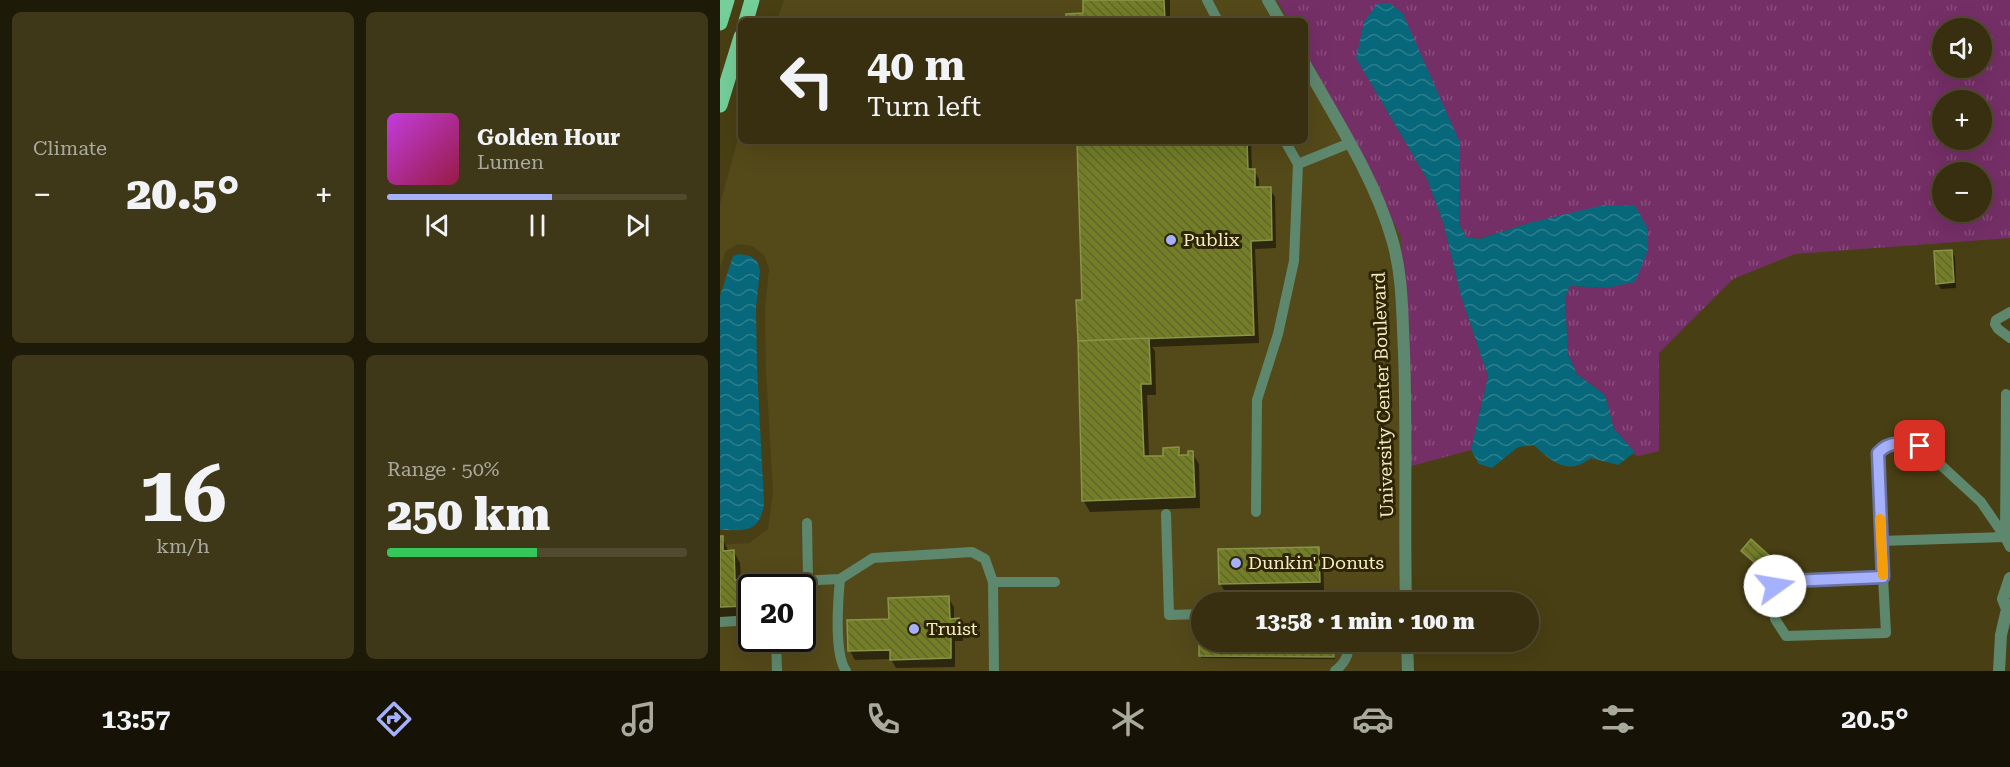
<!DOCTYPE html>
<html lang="en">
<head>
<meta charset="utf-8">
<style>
  body { margin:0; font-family:"Roboto Serif",serif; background:#3e3718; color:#f1f3f6; height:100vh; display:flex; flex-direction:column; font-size:22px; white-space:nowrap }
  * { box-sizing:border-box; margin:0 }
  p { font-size:20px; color:#aaa99e }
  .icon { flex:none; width:33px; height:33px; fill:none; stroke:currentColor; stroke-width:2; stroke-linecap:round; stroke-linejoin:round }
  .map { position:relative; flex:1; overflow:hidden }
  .panel { display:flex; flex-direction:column; gap:12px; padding:12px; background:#1e1a08; width:720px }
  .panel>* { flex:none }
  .banner { position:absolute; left:18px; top:18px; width:570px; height:126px; border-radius:9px; box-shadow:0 6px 24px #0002,0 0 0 2px #514a2f; background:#372f0f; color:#f1f3f6; overflow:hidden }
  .fabs { position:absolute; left:1212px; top:18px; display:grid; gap:12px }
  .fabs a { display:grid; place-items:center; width:60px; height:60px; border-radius:50%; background:#372f0f; box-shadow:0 6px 24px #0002,0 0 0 2px #514a2f; font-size:30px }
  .speed { position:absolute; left:18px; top:574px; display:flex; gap:12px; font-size:30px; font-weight:700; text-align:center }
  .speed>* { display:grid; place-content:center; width:78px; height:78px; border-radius:50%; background:#372f0f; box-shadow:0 6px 24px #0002,0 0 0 2px #514a2f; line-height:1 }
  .speed .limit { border:3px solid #111; border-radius:9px; background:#fff; color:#111 }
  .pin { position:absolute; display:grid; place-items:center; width:51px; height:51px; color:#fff; margin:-26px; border-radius:12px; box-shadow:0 3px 9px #0006 }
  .me { position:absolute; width:66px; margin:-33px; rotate:77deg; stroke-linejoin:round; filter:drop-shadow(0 0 4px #0008) }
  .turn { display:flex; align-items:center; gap:21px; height:126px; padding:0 30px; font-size:27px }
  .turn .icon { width:78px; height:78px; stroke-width:2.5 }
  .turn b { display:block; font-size:42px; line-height:51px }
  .big { font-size:45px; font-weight:800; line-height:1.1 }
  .panel .card { flex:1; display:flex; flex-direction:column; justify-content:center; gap:9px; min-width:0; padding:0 21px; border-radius:9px; background:#3e3718 }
  .panel .dial { align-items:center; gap:0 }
  .dial b { font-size:78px; line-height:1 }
  .song { display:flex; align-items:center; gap:18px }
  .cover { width:72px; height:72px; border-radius:9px; background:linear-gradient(135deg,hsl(290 70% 55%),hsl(340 70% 35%)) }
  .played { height:6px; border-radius:3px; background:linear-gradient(90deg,#a5b1fc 55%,#514a2f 55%) }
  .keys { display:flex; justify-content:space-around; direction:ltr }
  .heat { display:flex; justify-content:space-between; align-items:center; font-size:33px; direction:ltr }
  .charge { height:9px; border-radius:4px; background:linear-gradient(90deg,#34c759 50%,#514a2f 0) }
  .panel .tiles { flex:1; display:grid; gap:12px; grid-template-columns:repeat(2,1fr) }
  .trip { position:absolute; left:471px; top:592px; width:348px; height:60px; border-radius:30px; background:#372f0f; box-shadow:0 6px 24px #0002,0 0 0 2px #514a2f; font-weight:800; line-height:60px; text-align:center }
  .tab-bar { display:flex; height:96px; justify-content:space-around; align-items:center; background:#161306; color:#aaa99e }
  .tab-bar .icon { width:42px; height:42px }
  .tab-bar .on { color:#a5b1fc }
  .tab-bar b { font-size:27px; color:#f1f3f6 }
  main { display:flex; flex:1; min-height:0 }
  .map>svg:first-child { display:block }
</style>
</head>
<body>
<main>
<section class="panel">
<div class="tiles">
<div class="card"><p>Climate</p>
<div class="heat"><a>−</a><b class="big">20.5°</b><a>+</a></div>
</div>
<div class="card">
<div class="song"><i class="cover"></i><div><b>Golden Hour</b><p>Lumen</p></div></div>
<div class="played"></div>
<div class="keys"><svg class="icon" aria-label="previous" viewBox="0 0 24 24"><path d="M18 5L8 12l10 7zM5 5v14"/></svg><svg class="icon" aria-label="pause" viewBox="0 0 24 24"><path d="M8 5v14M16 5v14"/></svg><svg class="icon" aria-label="next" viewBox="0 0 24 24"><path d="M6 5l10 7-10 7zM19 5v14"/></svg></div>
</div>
<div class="card dial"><b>16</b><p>km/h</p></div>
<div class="card"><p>Range · 50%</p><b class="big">250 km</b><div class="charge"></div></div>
</div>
</section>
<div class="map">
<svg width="1290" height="671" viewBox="0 0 1290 671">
  <defs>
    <pattern id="grass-tufts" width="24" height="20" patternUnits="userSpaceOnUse" patternTransform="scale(1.5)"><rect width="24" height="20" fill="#752f67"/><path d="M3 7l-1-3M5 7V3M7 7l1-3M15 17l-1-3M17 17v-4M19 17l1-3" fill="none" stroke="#894d7b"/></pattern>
    <pattern id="water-waves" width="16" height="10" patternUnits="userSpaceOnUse" patternTransform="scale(1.5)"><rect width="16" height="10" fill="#07687b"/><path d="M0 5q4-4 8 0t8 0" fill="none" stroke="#2c7e8c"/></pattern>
    <pattern id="building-back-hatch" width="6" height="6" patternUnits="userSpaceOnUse" patternTransform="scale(1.5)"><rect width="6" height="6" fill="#737e26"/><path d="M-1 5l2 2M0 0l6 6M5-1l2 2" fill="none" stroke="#61652f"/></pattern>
  </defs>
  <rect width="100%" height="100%" fill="#493f14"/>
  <g fill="#544919" fill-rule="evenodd">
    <path d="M64,0H557L569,21H57Z"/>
    <path d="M585,52L681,237L686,603H482V642H686L687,671H0V545L29,543L48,529L53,491L46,371L45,309L49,269L44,255L32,246L18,244L6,251L0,267V204L21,128V141H585ZM32,588H82V639H32Z"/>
  </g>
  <path fill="url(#grass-tufts)" fill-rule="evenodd" d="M557,0H1290V238L1075,254L1013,279L939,353V451L918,456L913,454L915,452L894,429L885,395L857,374L848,354L845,298L850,286L887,288L809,223L758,239L746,237L739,224L740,143L636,58L707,179L724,225L741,296L768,376L751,450L684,468L681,237L585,52V21H569ZM1222,28H1262V68H1222ZM1222,100H1262V140H1222ZM1222,172H1262V212H1222Z"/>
  <g fill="url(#water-waves)">
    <path d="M658,3H670L683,14L740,143L739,224L746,237L759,239L809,223L884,205L915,206L927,227L928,250L915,282L887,288L850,286L845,298L848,354L857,374L885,395L894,429L915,452L898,465L871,458C848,476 832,462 814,445L798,447L772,468L759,464L751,450L768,376L741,296L724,225L707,179L636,58L644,22Z"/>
    <path d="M19,254L30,256L37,261L40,270L36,308L37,369L44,504C39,534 25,530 0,530V296L13,256Z"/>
  </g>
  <g fill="#0007">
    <path d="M364,0H450V21H348L365,15Z"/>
    <path d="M359,141H531L532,170H534L539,179V189H550L555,197L556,248L535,249L539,343L432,347L435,351L436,395H427L429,458L445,457L458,448L462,457L469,456L472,453L479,464L480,508L370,512L363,500V301Z"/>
    <path d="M1231,251L1235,257L1236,288L1221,289L1217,283Z"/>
    <path d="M0,538H2L9,552H14L20,563L21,581H25L32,592V618H0Z"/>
    <path d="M598,548L603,557L604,590L505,592L500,583Z"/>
    <path d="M1024,553L1051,559L1052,561L1044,571Z"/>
    <path d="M228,598L234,607V620H238L243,629V641H235V667L176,668L171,659L135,660L130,651L170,621Z"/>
    <path d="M482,642H615V659L481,658Z"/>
  </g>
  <g fill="url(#building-back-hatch)" stroke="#899447" stroke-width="1.5">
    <path d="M363,0H444L445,21H346V14L363,13Z"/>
    <path d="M357,141H527L528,169H535V187H551L552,240L531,241L534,335L358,341L356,300H362Z"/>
    <path d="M1232,250L1234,282L1216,284L1214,251Z"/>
    <path d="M429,338L431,384H421L424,456H443V448L459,447V455H468V451H473L475,497L362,501L358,341Z"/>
    <path d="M0,536H3V551L14,550L15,580H26L27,606L0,607Z"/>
    <path d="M1031,539L1052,558L1042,569L1021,551Z"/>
    <path d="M599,547L600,582L499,584L498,549Z"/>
    <path d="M229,596L230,619L239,618V632H231V658L170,660V650L128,651L127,620L169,619L168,598Z"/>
    <path d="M479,635H482V642H614V657L479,656Z"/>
  </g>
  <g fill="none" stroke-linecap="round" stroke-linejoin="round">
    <g stroke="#5e886d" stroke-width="10">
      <path d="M487,0L498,21"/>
      <path d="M578,164L630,143"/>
      <path d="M1290,312L1276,320L1275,324L1278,329L1290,338"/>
      <path d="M1286,394L1285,537L1290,547"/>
      <path d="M536,512L537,400L558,334L574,261L578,164L565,141"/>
      <path d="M446,514L449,615L482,614"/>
      <path d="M87,523L88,580"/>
      <path d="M1160,541L1285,537"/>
      <path d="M1163,577L1166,633L1066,636L1055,619V586L1070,581L1163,577L1158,452L1164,446L1180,443L1200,446L1261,502L1285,537"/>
      <path d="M120,579C118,600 114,654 126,671"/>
      <path d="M273,582L274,671"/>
      <path d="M54,588V582L120,579L153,558L252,552L265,559L273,582H335"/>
      <path d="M0,622L32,620"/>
      <path d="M56,639L57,671"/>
      <path d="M615,671C625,663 629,655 629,642"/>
    </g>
    <g stroke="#5e886d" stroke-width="12">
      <path d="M548,0L560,21"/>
      <path d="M585,64C617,121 654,177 672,239C683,276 682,315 684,352C687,436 684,519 686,603"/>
      <path d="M687,642L688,671"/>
      <path d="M1279,671L1281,635L1287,609L1283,599L1290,578"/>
    </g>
    <g stroke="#74cf99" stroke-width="15">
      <path d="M26,21L32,0"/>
      <path d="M0,23L7,0"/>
      <path d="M0,105L21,37"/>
    </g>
  </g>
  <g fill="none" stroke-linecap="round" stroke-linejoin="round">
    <g stroke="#6b73a4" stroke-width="15">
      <path id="route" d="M1055,586L1070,581L1163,577L1158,453C1170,440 1184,443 1200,446"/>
    </g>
    <use href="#route" stroke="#a5b1fc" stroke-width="10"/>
    <path stroke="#f59e0b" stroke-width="10" d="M1160,519L1163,575"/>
  </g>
  <g fill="#a5b1fc" stroke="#2d2503" stroke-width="2">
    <circle cx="451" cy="240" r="6"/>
    <circle cx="516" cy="563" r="6"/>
    <circle cx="194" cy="629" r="6"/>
  </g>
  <g text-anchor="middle" stroke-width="6" stroke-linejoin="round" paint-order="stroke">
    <g font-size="18" fill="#f5ecc5" stroke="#2d2503" text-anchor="start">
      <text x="463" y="246">Publix</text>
      <text x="528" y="569">Dunkin' Donuts</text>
      <text x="206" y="635">Truist</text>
    </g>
    <g font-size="18" fill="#f5ecc5" stroke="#2d2503">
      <text transform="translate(663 395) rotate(-92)" y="6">University Center Boulevard</text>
    </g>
  </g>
</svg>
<div class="fabs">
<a><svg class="icon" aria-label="sound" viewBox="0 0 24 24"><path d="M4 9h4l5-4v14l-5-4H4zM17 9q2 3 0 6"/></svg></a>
<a>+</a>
<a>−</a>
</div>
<div class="speed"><div class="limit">20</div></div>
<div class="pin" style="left:1200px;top:446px;background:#d93025"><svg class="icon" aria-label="arrive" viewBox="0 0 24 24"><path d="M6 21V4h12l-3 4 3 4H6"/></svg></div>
<svg class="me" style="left:1055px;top:586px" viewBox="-20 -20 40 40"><circle r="19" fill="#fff"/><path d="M0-13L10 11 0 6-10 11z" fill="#a5b1fc"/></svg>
<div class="trip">13:58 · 1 min · 100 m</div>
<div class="banner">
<div class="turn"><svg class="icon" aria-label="left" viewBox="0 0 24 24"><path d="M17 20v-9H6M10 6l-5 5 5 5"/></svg><div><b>40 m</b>Turn left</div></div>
</div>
</div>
</main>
<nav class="tab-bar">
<b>13:57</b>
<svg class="icon on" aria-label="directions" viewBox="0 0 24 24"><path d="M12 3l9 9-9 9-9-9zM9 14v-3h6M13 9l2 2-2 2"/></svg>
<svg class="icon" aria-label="music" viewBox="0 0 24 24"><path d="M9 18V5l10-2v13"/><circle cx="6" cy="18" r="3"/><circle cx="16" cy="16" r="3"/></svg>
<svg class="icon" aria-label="phone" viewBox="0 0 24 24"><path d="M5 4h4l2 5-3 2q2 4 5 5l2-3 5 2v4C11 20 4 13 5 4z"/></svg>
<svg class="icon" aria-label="climate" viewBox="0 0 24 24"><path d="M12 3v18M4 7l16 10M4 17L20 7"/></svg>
<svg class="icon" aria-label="car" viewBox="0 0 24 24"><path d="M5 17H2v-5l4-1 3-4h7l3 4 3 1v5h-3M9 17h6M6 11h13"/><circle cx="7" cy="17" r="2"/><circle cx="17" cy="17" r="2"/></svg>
<svg class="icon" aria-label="filters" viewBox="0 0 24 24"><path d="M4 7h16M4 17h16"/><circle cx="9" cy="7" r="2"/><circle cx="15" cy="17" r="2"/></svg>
<b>20.5°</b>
</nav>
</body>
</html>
